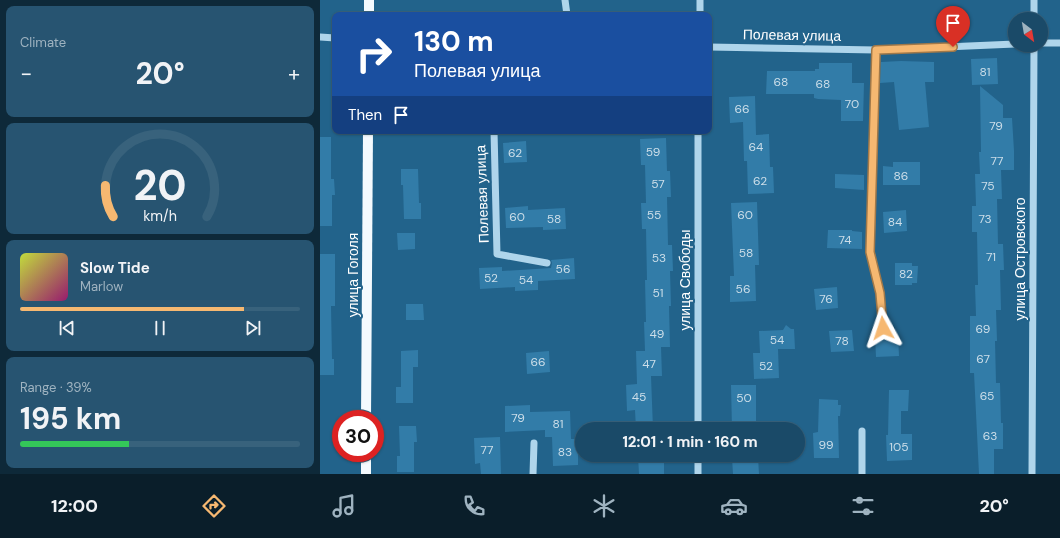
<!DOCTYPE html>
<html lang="en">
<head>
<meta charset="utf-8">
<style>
  body { margin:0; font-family:"DM Sans",sans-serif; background:#275471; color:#f1f3f6; height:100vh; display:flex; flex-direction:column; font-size:15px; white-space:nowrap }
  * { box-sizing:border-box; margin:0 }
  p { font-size:13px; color:#9fb3c0 }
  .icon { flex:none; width:22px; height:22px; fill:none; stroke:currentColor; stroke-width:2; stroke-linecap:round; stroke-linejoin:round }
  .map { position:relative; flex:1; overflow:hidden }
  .details { display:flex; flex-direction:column; gap:6px; padding:6px; background:#0e2939; width:320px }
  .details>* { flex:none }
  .hud { position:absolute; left:12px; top:12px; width:380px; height:122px; border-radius:8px; box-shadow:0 1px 3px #0004,0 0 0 1px #38627c; background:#1a4fa0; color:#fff; overflow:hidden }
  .needle { width:26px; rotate:149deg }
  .buttons { position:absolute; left:688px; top:12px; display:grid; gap:8px }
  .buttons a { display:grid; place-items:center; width:40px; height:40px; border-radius:50%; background:#1a4a68; box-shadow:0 1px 3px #0004,0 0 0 1px #38627c; font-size:20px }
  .speed { position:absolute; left:12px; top:410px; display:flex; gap:8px; font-size:20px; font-weight:700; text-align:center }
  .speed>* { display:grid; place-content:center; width:52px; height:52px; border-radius:50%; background:#1a4a68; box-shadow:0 1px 3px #0004,0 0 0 1px #38627c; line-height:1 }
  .speed .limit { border:6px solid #d22; background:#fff; color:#111 }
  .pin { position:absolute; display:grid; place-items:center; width:34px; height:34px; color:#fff; margin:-41px -17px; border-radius:50% 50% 50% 0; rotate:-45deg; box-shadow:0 0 4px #0007 }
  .pin .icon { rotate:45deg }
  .me { position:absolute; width:44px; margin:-22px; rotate:355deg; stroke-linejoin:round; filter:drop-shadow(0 0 3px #0008) }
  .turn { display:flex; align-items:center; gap:14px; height:84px; padding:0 16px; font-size:18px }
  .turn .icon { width:52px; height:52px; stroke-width:2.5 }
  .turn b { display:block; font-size:28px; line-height:34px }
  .then { display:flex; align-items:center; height:38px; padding:0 16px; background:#0003; gap:8px; font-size:15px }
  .big { font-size:30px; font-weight:700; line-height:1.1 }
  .details .widget { flex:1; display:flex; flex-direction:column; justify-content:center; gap:6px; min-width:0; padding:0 14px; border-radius:8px; background:#275471 }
  .details .dial { align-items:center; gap:0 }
  .dial svg { height:104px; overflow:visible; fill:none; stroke:#38627c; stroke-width:7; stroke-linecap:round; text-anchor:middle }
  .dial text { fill:#f1f3f6; stroke:none }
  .song { display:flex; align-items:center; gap:12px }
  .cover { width:48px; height:48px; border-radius:6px; background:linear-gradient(135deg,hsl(70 70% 55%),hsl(320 70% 35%)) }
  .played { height:4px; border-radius:2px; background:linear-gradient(90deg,#f6b871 80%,#38627c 80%) }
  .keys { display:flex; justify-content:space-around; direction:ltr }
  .heat { display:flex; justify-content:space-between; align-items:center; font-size:22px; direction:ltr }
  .charge { height:6px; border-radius:3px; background:linear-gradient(90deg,#34c759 39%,#38627c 0) }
  .trip { position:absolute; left:255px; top:422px; width:230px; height:40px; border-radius:20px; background:#1a4a68; box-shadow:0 1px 3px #0004,0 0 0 1px #38627c; font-weight:700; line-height:40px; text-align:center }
  .tab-bar { display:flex; height:64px; justify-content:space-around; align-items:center; background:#0a1e2a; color:#9fb3c0 }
  .tab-bar .icon { width:28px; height:28px }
  .tab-bar .active { color:#f6b871 }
  .tab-bar b { font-size:18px; color:#f1f3f6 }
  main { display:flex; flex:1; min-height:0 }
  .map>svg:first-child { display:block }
</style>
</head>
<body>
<main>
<section class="details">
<div class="widget"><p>Climate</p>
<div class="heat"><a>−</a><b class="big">20°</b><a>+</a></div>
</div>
<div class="widget dial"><svg viewBox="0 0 100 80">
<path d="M14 69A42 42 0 1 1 86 69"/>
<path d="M14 69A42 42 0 0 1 8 45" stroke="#f6b871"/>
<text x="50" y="56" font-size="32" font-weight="700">20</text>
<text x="50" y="72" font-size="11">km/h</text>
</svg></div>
<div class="widget">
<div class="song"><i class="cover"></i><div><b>Slow Tide</b><p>Marlow</p></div></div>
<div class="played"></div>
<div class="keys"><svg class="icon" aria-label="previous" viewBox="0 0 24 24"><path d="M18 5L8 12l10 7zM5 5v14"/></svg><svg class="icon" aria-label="pause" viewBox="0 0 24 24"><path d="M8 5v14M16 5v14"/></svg><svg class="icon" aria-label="next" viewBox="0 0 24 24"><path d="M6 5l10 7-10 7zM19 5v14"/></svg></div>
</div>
<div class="widget"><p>Range · 39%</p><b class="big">195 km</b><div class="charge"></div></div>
</section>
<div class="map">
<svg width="740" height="474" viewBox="0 0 740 474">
  <rect width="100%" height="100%" fill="#22638b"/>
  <g fill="#327ca8">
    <path d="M677,58L678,84L652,85L651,59Z"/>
    <path d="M581,61L614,62V82H605L609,127L579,130L574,82L560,83L561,62Z"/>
    <path d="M499,63H532V83H544L543,121H521V100L498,99L494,98V94H446L447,71H495V69H499Z"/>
    <path d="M660,86L683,105V118H692L694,151V170H681L682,199H677L678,244H683L684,270H680L681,310H676L677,341H675L676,383H680L681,423H683V449H674V474H659L654,373H650V316H656L655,285H658L657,232H652V206H656L655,174H660L659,152H661Z"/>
    <path d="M435,96L436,135L449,134L450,167H453L454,193L428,194L427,161H424L423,122L410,123L409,97Z"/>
    <path d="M0,137H11V179H14L15,195H12V226H0Z"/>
    <path d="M346,138L347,171H350L351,197H347L348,245H352L353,271H350L351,306H349L350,347H341L342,376H331L333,429H316L315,410L307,411L306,385L317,384L316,351H325L324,322H326L325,280H327L326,229H322L321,203H326L325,165H321L320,139Z"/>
    <path d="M206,141L207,162L184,163L183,143Z"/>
    <path d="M573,162H600V185H563V166L573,167Z"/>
    <path d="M81,169H98L99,203H101V219H84L83,185H81Z"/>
    <path d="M515,174L544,175V190L515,188Z"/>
    <path d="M437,202L439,265H435L436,301L410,302V276H414L411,203Z"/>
    <path d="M208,206V210L245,208L246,229L223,230V227L186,228L185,208Z"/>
    <path d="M586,210L587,231L564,233L563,212Z"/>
    <path d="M508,230H532V231L542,232V249L507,248Z"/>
    <path d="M77,233H95V249L78,250Z"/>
    <path d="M0,254H15V306H11L12,359H14V375H0Z"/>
    <path d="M254,258L255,279L218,281V290L195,291V287L160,289L159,268L182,267V271L231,268L232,263L231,260Z"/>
    <path d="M575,263H592V266H598L597,283H592V285H575Z"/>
    <path d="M517,287L518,308L496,310L494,289Z"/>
    <path d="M86,304H103L104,320H86Z"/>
    <path d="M466,325L471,329H474L475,349H458L459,378L434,379L433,353H440L439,331L463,330Z"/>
    <path d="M532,330L534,351L511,352L509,331Z"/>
    <path d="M578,335L579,356L556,357L555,336Z"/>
    <path d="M98,350V367H93V403H76V387H81V351Z"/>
    <path d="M229,351L230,372L207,374L206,353Z"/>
    <path d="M411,385H436V429H412Z"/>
    <path d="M569,390H589L588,411H581V434H592V460L567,461L566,435H568Z"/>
    <path d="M499,399L518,400V405H521L520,416H518L519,458H494L493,433L498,432Z"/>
    <path d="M210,405V412L250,411L251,439H258V465L233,466L232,437H225V430L185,432V406Z"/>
    <path d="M79,426H96L97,442H94V472H77V456H80Z"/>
    <path d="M180,437L181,474H161L160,463L155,464L154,438Z"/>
    <path d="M337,455H344V474H319L318,456Z"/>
    <path d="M438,457L439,474H413L412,458Z"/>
  </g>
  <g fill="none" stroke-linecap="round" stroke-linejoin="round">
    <g stroke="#afd5eb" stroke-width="7">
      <path d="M245,0L247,15"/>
      <path d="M714,0V19"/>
      <path d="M380,15V0"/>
      <path d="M0,37L15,38"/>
      <path d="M721,43H740"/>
      <path d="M389,47L556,50L695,44"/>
      <path d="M556,50L551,252L560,293L563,328"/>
      <path d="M174,131L177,254L227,263"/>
      <path d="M378,429V131"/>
      <path d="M213,474L214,443"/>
      <path d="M378,474V455"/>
      <path d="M542,474V431"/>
      <path d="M712,474L714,45"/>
    </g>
    <g stroke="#f4fafe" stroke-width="10">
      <path d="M49,15V0"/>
      <path d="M46,419L48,131"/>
      <path d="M46,474V453"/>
    </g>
  </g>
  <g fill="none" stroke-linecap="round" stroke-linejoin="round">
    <g stroke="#a07849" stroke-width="10">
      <path id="route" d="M563,328L560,293L550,252L556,50L633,47"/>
    </g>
    <use href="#route" stroke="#f6b871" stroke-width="7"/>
  </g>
  <g text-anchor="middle" stroke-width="4" stroke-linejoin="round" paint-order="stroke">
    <g font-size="12" fill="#ccdee9">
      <text x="665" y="76">81</text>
      <text x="461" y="86">68</text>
      <text x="503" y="88">68</text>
      <text x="532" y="108">70</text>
      <text x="422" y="113">66</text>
      <text x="676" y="130">79</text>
      <text x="436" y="151">64</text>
      <text x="333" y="156">59</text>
      <text x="195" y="157">62</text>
      <text x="677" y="165">77</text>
      <text x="581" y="180">86</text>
      <text x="440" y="185">62</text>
      <text x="338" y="188">57</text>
      <text x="668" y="190">75</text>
      <text x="334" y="219">55</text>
      <text x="425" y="219">60</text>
      <text x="197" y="221">60</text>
      <text x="234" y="223">58</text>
      <text x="665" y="223">73</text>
      <text x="575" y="226">84</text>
      <text x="525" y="244">74</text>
      <text x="426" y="257">58</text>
      <text x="671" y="261">71</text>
      <text x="339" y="262">53</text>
      <text x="243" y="273">56</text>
      <text x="586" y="278">82</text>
      <text x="171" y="282">52</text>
      <text x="206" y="284">54</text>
      <text x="423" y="293">56</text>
      <text x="338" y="297">51</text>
      <text x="506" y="303">76</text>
      <text x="663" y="333">69</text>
      <text x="337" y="338">49</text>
      <text x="457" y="344">54</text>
      <text x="522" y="345">78</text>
      <text x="663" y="363">67</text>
      <text x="218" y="366">66</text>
      <text x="329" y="368">47</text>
      <text x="446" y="370">52</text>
      <text x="667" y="400">65</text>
      <text x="319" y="401">45</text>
      <text x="424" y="402">50</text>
      <text x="198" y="422">79</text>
      <text x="238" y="428">81</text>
      <text x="670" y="440">63</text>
      <text x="506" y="449">99</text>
      <text x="579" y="451">105</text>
      <text x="167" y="454">77</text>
      <text x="245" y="456">83</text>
    </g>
    <g font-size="14" fill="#fff" stroke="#22638b">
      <text transform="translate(472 35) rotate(1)" y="5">Полевая улица</text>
      <text transform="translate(162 194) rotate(-92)" y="5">Полевая улица</text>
      <text transform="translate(700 259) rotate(-90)" y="5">улица Островского</text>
      <text transform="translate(33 275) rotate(-90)" y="5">улица Гоголя</text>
      <text transform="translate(365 280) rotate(-90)" y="5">улица Свободы</text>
    </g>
  </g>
</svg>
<div class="buttons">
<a><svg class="needle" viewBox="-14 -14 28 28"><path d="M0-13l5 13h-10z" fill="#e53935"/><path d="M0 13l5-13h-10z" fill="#9fb3c0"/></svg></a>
</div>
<div class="speed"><div class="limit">30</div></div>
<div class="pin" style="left:633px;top:47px;background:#d93025"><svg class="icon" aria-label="arrive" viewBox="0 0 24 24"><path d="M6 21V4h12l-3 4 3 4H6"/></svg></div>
<svg class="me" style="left:563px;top:328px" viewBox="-20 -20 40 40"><path d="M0-17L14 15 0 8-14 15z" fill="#f6b871" stroke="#fff" stroke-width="4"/></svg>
<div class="trip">12:01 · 1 min · 160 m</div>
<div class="hud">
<div class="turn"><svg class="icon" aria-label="right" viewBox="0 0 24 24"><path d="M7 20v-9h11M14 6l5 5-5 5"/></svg><div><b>130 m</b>Полевая улица</div></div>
<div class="then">Then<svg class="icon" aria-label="arrive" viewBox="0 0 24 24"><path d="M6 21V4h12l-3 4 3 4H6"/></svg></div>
</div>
</div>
</main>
<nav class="tab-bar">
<b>12:00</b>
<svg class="icon active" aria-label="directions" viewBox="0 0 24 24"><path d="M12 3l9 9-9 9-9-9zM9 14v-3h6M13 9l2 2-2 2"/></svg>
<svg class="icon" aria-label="music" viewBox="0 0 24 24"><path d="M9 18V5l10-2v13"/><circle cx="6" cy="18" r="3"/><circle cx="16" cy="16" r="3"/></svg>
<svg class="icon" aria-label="phone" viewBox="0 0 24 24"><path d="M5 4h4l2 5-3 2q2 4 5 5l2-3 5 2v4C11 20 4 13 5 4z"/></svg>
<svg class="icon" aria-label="climate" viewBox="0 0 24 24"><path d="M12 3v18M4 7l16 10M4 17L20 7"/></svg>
<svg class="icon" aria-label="car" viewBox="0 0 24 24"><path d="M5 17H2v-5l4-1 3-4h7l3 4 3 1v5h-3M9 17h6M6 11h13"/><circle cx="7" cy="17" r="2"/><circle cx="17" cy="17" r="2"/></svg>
<svg class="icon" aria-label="filters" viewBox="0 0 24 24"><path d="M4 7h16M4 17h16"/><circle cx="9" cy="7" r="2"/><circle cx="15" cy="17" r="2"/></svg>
<b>20°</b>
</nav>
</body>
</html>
